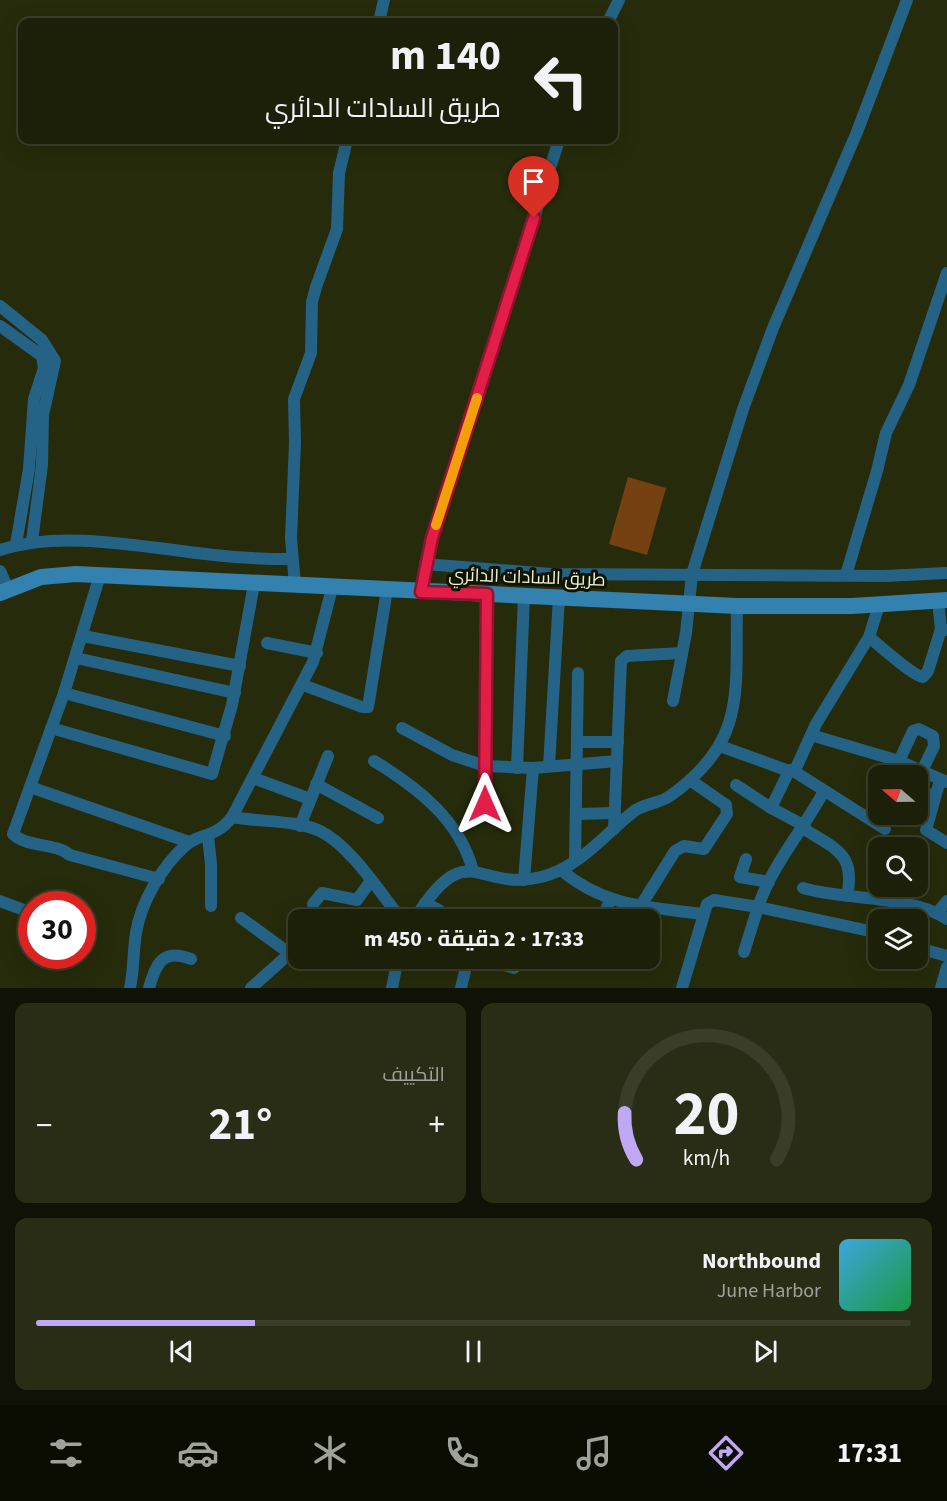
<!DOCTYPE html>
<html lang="ar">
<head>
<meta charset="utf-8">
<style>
  body { margin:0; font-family:"Source Sans 3",Cairo,sans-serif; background:#292d16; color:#f1f3f6; direction:rtl; height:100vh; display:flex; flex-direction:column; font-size:22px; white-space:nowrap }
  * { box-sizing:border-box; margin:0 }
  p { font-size:20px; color:#a0a39c }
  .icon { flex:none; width:33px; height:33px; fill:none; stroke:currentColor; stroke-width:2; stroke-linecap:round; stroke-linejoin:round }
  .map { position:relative; height:988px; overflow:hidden; direction:ltr }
  .drawer { display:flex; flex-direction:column; gap:15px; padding:15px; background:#0f1204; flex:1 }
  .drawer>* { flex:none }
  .top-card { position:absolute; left:18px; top:18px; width:600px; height:126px; border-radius:12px; box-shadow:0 6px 24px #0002,0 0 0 2px #3a3e29; direction:rtl; background:#1c2008; color:#f1f3f6; overflow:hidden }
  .needle { width:39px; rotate:290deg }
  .controls { position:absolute; left:868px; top:765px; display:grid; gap:12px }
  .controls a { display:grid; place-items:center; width:60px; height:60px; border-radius:12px; background:#1c2008; box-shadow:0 6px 24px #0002,0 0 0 2px #3a3e29; font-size:30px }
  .speed { position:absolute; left:18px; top:891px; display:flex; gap:12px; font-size:30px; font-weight:700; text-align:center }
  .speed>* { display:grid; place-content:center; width:78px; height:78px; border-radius:50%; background:#1c2008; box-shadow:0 6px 24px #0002,0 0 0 2px #3a3e29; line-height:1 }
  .speed .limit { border:9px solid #d22; background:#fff; color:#111 }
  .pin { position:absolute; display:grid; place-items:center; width:51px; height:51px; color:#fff; margin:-62px -26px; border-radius:50% 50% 50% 0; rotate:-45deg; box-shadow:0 0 6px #0007 }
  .pin .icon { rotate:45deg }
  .me { position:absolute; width:66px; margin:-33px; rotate:0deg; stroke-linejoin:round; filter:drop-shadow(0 0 4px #0008) }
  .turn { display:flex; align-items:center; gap:21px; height:126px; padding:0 18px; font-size:27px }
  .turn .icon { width:78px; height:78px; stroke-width:2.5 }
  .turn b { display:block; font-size:42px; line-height:51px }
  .big { font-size:45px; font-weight:700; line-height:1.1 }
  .drawer .card { flex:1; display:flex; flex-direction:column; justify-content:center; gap:9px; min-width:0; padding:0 21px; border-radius:12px; background:#292d16 }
  .drawer .dial { align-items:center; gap:0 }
  .dial svg { height:156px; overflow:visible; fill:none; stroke:#3a3e29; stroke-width:7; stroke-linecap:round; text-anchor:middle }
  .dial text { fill:#f1f3f6; stroke:none }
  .song { display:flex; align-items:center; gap:18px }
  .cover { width:72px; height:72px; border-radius:9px; background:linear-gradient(135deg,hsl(200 70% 55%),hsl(140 70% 35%)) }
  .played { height:6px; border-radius:3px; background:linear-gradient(90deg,#bfa8f4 25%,#3a3e29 25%) }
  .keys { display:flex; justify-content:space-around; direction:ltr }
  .heat { display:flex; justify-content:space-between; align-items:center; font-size:33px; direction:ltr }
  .drawer .tiles { flex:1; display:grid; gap:15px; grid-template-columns:1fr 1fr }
  .card:last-child { grid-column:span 2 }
  .trip { position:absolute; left:288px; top:909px; width:372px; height:60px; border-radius:12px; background:#1c2008; box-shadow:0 6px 24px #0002,0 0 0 2px #3a3e29; font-weight:700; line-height:60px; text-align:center; direction:rtl }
  .dock { display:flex; height:96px; justify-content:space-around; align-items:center; background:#0b0d03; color:#a0a39c }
  .dock .icon { width:42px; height:42px }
  .dock .current { color:#bfa8f4 }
  .dock b { font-size:27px; color:#f1f3f6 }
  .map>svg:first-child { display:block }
</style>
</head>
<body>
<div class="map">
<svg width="947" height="988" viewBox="0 0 947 988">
  <rect width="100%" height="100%" fill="#262b0b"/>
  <path fill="#754113" d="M628,477L666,488L647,555L609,544Z"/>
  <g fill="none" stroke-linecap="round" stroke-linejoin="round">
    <g stroke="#256386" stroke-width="12">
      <path d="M379,22L384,0"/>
      <path d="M608,22L619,0"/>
      <path d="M0,306L42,340L55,361L43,415L42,465L32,541"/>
      <path d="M0,326L42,356L44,368L34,399L29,469L16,544"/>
      <path d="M0,550C64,529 147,548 214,555C240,558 266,559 292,559"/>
      <path d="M425,564L551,574L884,576L947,573"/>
      <path d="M0,571L8,589"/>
      <path d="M100,575L64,693L13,834C27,848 54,842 70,855L159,879"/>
      <path d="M846,575L877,471L886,433L909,385L947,273"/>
      <path d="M295,585L291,538L295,443L294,399L311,353L312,302L316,287L337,229L339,173L347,140"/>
      <path d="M421,592L432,538L559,140"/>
      <path d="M487,594L485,766L533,768L617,761"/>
      <path d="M938,601L941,629L947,630"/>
      <path d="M83,636L240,666"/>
      <path d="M869,637C880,646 913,676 923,677L928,671L941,629"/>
      <path d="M267,643L317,653"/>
      <path d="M76,658L235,693"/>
      <path d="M303,685L362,707H368L387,590"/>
      <path d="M64,693L225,736"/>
      <path d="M673,701L686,633L692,574L743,409L773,328L857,132L907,0"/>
      <path d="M51,728L212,774L232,705L254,584"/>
      <path d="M402,728L452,755L485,766V804L498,812"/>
      <path d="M811,735L899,761L947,782"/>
      <path d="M578,742H618"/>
      <path d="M720,746L789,771L796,768L816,724L869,637L879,605"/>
      <path d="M374,761C417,787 460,820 473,871"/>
      <path d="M899,761L913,731L919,729L933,736L934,746L922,771"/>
      <path d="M549,766L559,597"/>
      <path d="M517,768L524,596"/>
      <path d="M792,770L885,829"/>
      <path d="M253,778L310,799"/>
      <path d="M940,780L926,830L947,843"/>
      <path d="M316,784L378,818"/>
      <path d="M736,785L771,808L789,771"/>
      <path d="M30,787L189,842"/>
      <path d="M918,791L935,796"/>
      <path d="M771,808L805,826"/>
      <path d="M577,814L615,813"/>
      <path d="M232,817C258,822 297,820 320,831C351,846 380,893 402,920"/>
      <path d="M300,826L328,756"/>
      <path d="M614,829L621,661L627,656L682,653"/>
      <path d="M804,829C836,849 856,854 847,896"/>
      <path d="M208,836L211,864V906"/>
      <path d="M746,859L740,877L769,882"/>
      <path d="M575,861L578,673"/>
      <path d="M561,870C605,907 648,907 703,914"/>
      <path d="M524,880L533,768"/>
      <path d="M803,888C846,901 909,894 947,919"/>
      <path d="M0,901L32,913"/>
      <path d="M425,903L439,910L445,920"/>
      <path d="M313,904L322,893L357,900L370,882"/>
      <path d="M640,907L675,851L684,846L704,849L727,814L726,805L690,780"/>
      <path d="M937,913L947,901"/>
      <path d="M241,918L289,953"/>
      <path d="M414,920C468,833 476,893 541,877C579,868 604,835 633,812C644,803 659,804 670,796C748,741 735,690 737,606"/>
      <path d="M602,920L610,900"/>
      <path d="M918,948L947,956"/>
      <path d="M744,952L758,907L879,933"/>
      <path d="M370,958L395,966"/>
      <path d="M480,958L514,968"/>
      <path d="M130,988C134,970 133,951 136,933C141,902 162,866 186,845C199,833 215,839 232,817L313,662L332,588"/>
      <path d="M149,988C156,963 163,948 191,959"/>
      <path d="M251,988L298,946"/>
      <path d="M392,988L398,958"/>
      <path d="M461,988L468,958"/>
      <path d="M682,988L707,904L714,900L758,907C772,865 803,830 824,791"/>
      <path d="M941,988L947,967"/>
    </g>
    <path stroke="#3381ae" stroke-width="16" d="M0,593L41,577L76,574L737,606H852L947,600"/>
  </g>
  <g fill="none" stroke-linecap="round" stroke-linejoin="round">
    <g stroke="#92132f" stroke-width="15">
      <path id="route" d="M485,804L487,594L421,592L432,538L534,218"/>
    </g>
    <use href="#route" stroke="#e11d48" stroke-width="10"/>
    <path stroke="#f59e0b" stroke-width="10" d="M436,525L477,398"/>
  </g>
  <g text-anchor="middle" stroke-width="6" stroke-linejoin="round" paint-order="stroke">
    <g font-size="18" fill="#eaf1d1" stroke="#0f1300">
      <text transform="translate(527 577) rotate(2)" y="6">طريق السادات الدائري</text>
    </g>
  </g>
</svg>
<div class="controls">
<a><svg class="needle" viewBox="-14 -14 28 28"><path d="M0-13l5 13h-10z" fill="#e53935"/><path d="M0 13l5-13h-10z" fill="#a0a39c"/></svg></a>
<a><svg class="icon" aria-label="search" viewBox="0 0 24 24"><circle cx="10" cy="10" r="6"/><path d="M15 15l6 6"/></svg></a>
<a><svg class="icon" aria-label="layers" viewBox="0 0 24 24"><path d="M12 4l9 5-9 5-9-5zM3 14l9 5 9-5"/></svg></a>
</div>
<div class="speed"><div class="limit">30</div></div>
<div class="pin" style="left:534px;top:218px;background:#d93025"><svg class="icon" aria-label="arrive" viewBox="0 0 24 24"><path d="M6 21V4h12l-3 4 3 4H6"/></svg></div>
<svg class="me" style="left:485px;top:804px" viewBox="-20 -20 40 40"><path d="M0-17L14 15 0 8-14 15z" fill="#e11d48" stroke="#fff" stroke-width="4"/></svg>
<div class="trip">17:33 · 2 دقيقة · 450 m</div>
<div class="top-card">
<div class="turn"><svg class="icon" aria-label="left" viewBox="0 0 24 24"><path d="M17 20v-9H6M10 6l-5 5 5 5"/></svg><div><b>140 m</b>طريق السادات الدائري</div></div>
</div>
</div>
<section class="drawer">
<div class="tiles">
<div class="card dial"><svg viewBox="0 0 100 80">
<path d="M14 69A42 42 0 1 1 86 69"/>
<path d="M14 69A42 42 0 0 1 8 45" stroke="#bfa8f4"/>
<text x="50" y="56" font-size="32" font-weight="700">20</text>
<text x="50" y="72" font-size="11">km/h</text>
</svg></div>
<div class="card"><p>التكييف</p>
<div class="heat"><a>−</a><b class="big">21°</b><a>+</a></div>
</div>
<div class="card">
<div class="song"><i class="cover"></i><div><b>Northbound</b><p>June Harbor</p></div></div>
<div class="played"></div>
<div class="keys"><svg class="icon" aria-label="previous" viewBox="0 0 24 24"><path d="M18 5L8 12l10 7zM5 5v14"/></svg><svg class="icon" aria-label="pause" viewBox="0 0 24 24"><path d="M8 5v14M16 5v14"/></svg><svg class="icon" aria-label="next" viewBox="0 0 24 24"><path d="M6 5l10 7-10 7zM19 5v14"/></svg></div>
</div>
</div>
</section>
<nav class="dock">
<b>17:31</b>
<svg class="icon current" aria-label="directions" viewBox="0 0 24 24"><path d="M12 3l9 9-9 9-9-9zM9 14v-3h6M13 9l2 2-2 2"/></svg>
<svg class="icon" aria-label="music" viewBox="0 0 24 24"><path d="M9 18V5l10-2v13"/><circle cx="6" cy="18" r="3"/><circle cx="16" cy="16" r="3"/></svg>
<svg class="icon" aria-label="phone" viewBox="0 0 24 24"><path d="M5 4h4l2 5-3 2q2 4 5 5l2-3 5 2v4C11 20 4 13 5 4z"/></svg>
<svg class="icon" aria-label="climate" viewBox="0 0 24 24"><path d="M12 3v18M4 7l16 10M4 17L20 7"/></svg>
<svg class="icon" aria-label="car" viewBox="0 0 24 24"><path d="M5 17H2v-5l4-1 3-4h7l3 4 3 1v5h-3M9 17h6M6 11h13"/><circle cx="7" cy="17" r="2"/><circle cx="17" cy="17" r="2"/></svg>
<svg class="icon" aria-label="filters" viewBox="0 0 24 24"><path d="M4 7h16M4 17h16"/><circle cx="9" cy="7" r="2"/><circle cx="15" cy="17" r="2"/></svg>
</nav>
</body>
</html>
